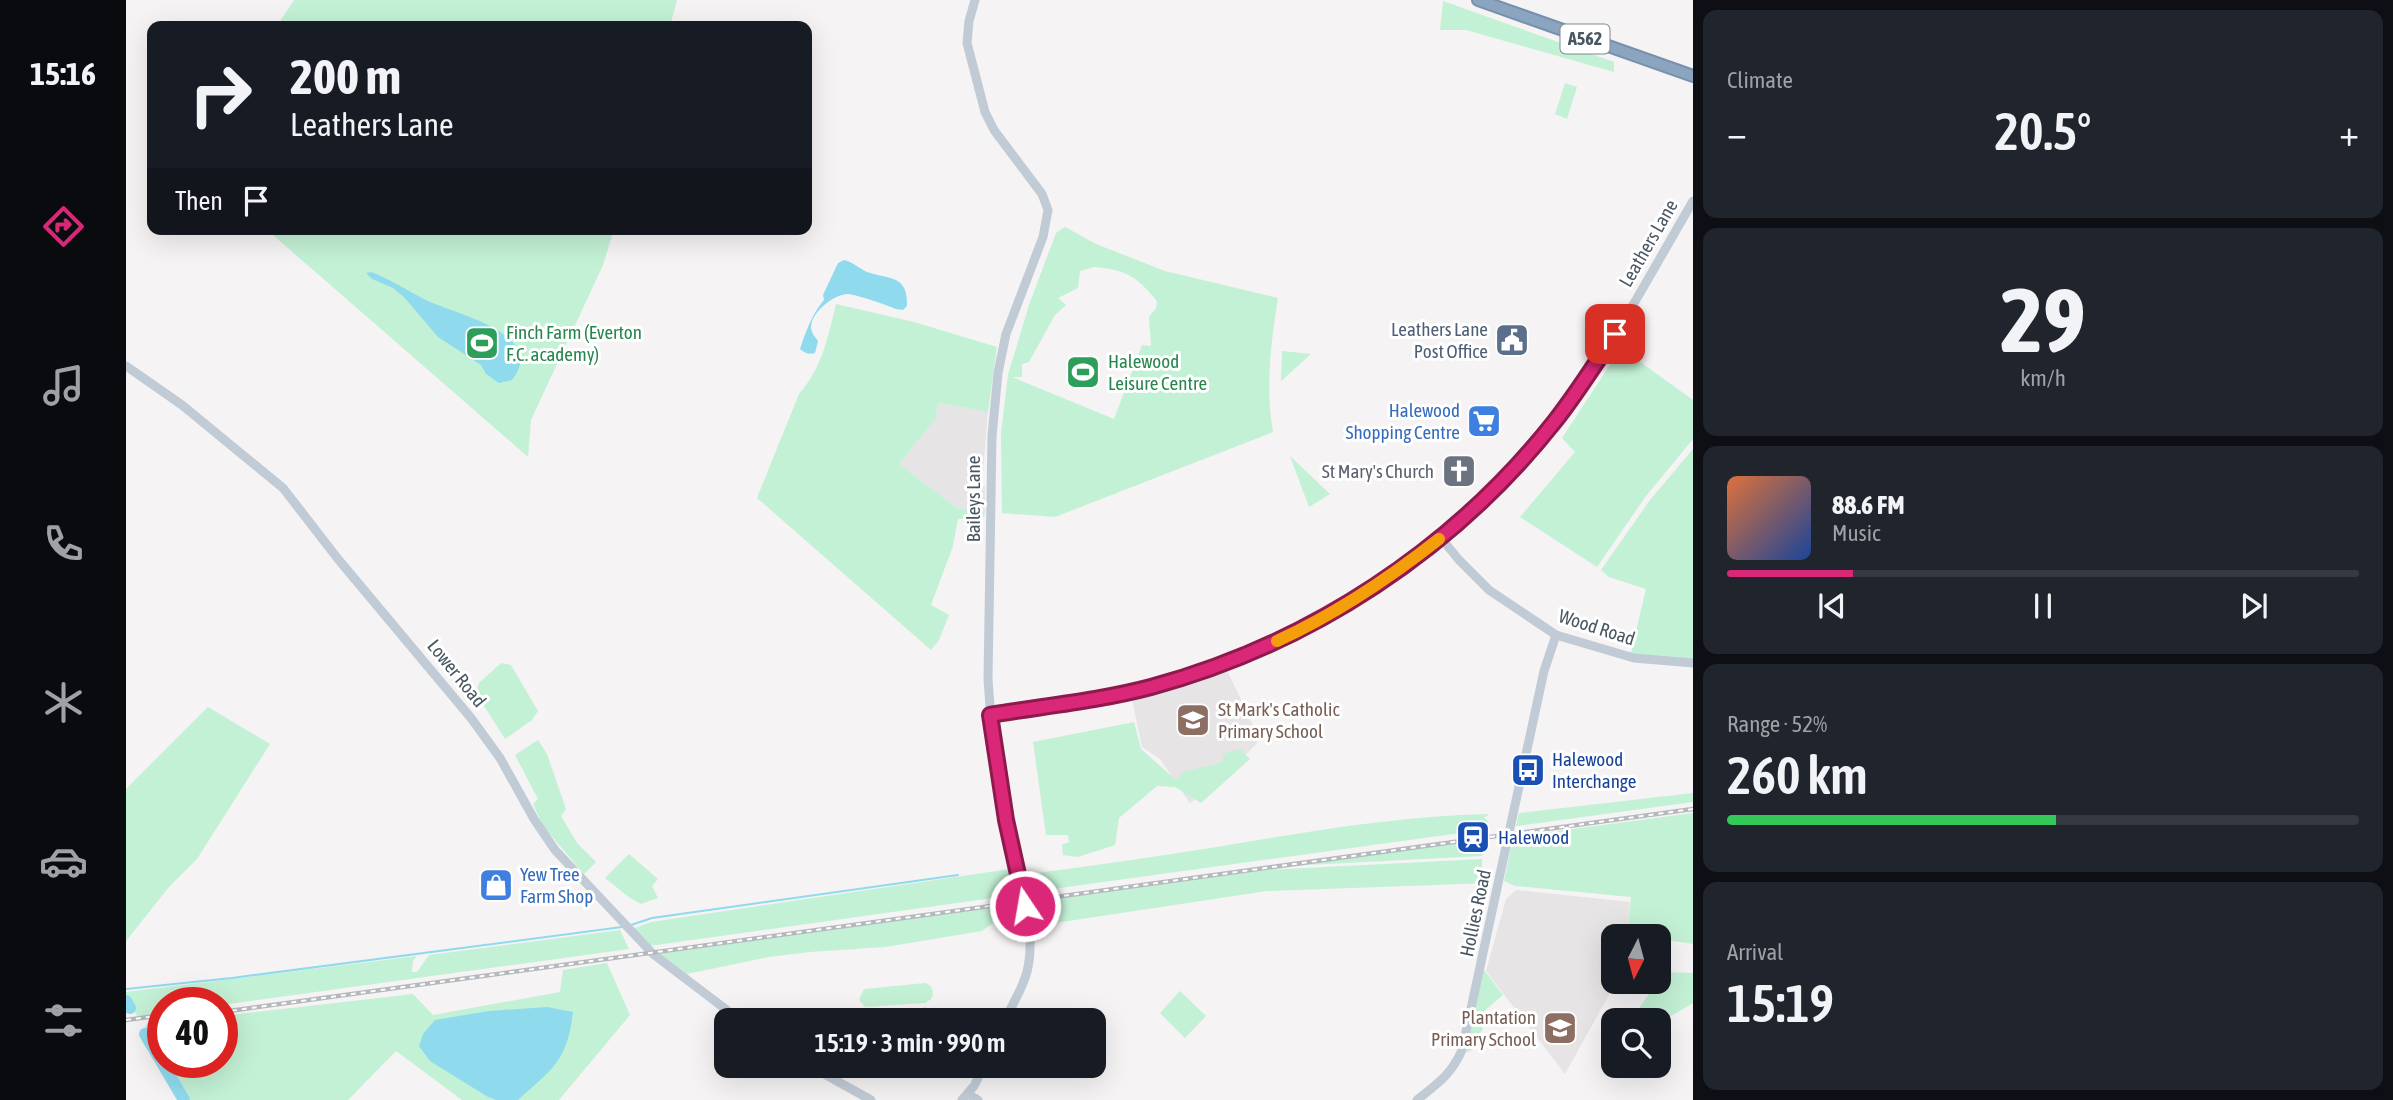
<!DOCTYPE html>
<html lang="en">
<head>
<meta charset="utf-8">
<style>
  body { margin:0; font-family:"Asap Condensed",sans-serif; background:#20242c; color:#f1f3f6; height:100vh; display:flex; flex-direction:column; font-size:26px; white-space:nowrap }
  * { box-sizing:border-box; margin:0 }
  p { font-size:23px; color:#9ea1a6 }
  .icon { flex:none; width:38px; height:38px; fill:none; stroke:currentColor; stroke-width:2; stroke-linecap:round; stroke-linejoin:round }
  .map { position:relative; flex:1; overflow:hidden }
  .sheet { display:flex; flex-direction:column; gap:10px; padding:10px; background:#0d0f14; width:700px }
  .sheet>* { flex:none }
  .guide { position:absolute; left:21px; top:21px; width:665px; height:214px; border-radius:14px; box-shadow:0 7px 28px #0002; background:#171b24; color:#f1f3f6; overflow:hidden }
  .needle { width:46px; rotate:186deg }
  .buttons { position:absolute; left:1475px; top:924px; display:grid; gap:14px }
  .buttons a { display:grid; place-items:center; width:70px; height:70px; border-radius:14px; background:#171b24; box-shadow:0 7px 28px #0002; font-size:35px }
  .speed { position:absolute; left:21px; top:987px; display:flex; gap:14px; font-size:35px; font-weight:700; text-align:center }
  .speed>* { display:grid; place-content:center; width:91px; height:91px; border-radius:50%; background:#171b24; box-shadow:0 7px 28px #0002; line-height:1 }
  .speed .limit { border:10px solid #d22; background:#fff; color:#111 }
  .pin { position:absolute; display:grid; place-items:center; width:60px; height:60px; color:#fff; margin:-30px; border-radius:14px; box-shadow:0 4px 10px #0006 }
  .me { position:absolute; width:77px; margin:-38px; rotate:348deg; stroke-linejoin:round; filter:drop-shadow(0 0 5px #0008) }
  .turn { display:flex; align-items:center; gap:24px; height:147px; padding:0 28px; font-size:32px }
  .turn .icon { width:91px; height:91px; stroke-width:2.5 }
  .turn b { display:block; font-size:49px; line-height:60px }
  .then { display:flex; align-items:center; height:66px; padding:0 28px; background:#0003; gap:14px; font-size:26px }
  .big { font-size:52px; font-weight:600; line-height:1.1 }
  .sheet .card { flex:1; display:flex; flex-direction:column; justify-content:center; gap:10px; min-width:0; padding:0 24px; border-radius:14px; background:#20242c }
  .sheet .dial { align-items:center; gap:0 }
  .dial b { font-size:91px; line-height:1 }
  .song { display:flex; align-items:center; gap:21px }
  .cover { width:84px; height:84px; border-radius:10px; background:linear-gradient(135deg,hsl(20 70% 55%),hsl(220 70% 35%)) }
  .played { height:7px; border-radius:4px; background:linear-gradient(90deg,#db2777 20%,#363941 20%) }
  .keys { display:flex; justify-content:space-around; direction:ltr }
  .heat { display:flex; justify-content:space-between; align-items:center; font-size:38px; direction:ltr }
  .charge { height:10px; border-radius:5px; background:linear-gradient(90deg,#34c759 52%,#363941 0) }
  .trip { position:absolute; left:588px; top:1008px; width:392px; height:70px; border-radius:14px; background:#171b24; box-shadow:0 7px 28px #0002; font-weight:600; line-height:70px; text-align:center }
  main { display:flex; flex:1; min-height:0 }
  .tabs { display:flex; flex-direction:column; width:126px; justify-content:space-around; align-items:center; background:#090b0e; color:#9ea1a6 }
  .tabs .icon { width:49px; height:49px }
  .tabs .selected { color:#db2777 }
  .tabs b { font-size:32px; color:#f1f3f6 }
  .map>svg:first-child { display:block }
</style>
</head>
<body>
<main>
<nav class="tabs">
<b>15:16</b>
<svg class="icon selected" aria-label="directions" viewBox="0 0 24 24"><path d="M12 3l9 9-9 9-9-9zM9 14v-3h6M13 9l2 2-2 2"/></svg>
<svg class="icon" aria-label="music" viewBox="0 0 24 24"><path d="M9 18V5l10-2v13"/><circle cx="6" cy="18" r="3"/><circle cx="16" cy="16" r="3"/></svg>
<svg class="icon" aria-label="phone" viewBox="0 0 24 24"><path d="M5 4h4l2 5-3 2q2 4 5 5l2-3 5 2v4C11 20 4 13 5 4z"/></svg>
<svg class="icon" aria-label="climate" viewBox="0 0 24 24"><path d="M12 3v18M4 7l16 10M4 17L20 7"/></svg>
<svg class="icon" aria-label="car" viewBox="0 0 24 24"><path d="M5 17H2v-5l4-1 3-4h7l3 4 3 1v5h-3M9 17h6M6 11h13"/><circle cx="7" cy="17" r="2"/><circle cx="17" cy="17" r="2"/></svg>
<svg class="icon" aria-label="filters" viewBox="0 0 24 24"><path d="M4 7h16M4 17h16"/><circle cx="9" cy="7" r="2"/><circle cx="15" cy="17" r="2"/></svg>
</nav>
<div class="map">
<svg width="1567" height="1100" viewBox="0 0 1567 1100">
  <rect width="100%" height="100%" fill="#f5f3f3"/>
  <g fill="#e6e4e5">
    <path d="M812,403L862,412L856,486H859V511L831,508L773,464L810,418Z"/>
    <path d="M1101,670L1134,740L1104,771L1064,803L1034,759L1016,747L1006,699Z"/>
    <path d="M1390,890L1504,902L1501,936H1488V982H1490L1439,1074L1360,971L1380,899Z"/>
  </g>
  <g fill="#c3f1d5" fill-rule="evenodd">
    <path d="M168,0H551L544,26H530L520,22L519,26H151Z"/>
    <path d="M1317,1L1488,62V72L1340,30H1314Z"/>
    <path d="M1439,83L1451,87L1441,119L1429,114Z"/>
    <path d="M939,227L970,244L1039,271L1152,298C1145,342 1139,387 1147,432L929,517L876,513L875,433L882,375L903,305L930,233ZM968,267C1001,270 1010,276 1031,301L1030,308L1023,317L1025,346L1016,345L988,419L886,377H896V364L903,362L929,315L940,305L932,298L952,288L954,271Z"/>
    <path d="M140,229H488L477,265L405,420L402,457Z"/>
    <path d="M710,304L788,322L871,347L862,412L812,403L810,418L773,464L831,508L859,511L858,517L832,519L827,546L805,605L823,615L813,640L805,650L631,498L673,394C696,368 702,337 710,304Z"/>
    <path d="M1495,348L1567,400V439L1520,496L1471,567L1394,517L1449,452L1436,438Z"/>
    <path d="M1156,351L1185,354L1155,381Z"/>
    <path d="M1567,449V663L1504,657L1520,589L1483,577L1475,570L1524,500Z"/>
    <path d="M1164,456L1204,494L1183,507Z"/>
    <path d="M375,663L385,665L412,711L406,720L379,739L350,693L353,683Z"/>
    <path d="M82,707L144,744L71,859L43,887L0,941V789Z"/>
    <path d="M1008,722L1015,749L1050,780L1058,772L1097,762V754L1114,749L1124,759L1075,803L1049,787L1031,786L993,818L989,845L952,857L937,855L936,845L943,842L942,835H920L907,742Z"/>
    <path d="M412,740L421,754L440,809L435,816L451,843L470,862L458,874L417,826L407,804L412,799L389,755Z"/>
    <path d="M1567,793V802L1390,826L1393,813Z"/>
    <path d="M1567,813V944L1533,939V936H1501L1505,897L1389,886L1378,881L1386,842L1409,834Z"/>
    <path d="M1363,814L1358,818L1362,821L1356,830L905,892L902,879L911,873C973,865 1035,856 1097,846C1185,831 1273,816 1363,814Z"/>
    <path d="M1344,842L1357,849L1356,856L1161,866Z"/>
    <path d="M503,854L532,879L526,886L532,898L515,904L504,898L479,878Z"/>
    <path d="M1356,859V869L1364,871L1362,883L1141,891L909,926L905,902L1137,870Z"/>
    <path d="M884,869L888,895L523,946L506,929L525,922Z"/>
    <path d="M891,904L893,911L871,920L856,931L759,947L684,952L643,957L561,974L532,954Z"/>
    <path d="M494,930L503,949L96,1005V1003H37V1013L12,1017L0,998V992L291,956L287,961L286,972H291L303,955Z"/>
    <path d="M481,963L504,1015L433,1100H336L270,1051L222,1100H58L19,1034V1026L37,1024V1062H96V1016L287,994L307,1015L434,992L437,970Z"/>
    <path d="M1355,966L1377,995L1357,1012L1359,1017L1354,1022L1357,1029L1352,1036L1355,1041L1343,1052L1336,1050Z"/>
    <path d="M1537,972L1567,973V1003L1533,1023V1020H1519L1512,1010L1531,982H1533Z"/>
    <path d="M799,983C806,985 809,992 805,999L799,1003L739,1007L733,1000L738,989Z"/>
    <path d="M1054,991L1080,1016L1059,1038L1034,1013Z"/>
    <path d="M799,1007L802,1009L790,1020H776L778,1014Z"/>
  </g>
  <g fill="#90daee">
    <path d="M718,260C728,262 734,270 744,273C765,279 782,276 781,306L777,310L770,309C761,305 729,294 721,294C706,295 680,316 686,332C687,335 690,338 692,341L689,353C682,355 679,353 674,349C679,333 687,312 698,300L697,295L712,263Z"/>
    <path d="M245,272C264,279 280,290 298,299C324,313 424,333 386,380L373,383L360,374L355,365L312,337L278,297L267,288L246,279L240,273Z"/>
    <path d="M421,1007L447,1012C441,1062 427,1068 392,1100H370L362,1097L304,1061L293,1046L297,1034L309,1020L363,1011Z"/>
  </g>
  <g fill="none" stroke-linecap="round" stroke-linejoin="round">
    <g stroke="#90daee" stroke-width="2">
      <path d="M505,925L526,918L832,875"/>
      <path d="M0,989L106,978L496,927"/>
    </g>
    <g stroke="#90daee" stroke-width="12">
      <path d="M0,1001L4,1008"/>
      <path d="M19,1034L58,1100"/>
    </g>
    <g stroke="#7690ad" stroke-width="14">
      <path id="highway" d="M1352,0L1567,76"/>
    </g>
    <g stroke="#c1cbd6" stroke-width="9">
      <path d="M849,0L843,21L841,43L859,112L868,130L916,194L922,210L917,237L880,334L872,373L866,436L862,679C865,727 871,776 881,823C889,864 909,919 903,961C901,981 888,1001 879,1020"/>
      <path d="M0,366L56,405L157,488L212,559L345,718L374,758L408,819L429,850L527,954L614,1020"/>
      <path d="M1315,538L1333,560L1363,590L1430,635L1508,658L1567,663"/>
      <path d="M864,715C918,706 972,701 1025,687C1191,642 1341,542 1443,404C1490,340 1527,269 1567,201"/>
      <path d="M684,1066L745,1100"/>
      <path d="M842,1094L852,1100"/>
      <path d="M836,1100L848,1086L858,1066"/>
      <path d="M1291,1100C1312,1083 1325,1075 1336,1050L1418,671L1430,635"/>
    </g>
    <use href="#highway" stroke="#8ba5c1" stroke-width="10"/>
    <g stroke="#b5b8bd" stroke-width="4.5">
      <g id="rail">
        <path d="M96,1012L1567,809"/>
        <path d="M0,1020L37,1015"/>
      </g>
    </g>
    <use href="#rail" stroke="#fff" stroke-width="2" stroke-dasharray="5" stroke-linecap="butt"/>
  </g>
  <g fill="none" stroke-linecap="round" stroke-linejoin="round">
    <g stroke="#8e194d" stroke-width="18">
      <path id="route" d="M899,906L880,820L864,715C918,706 972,701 1025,687C1184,644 1327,550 1429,421C1451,393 1470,363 1489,334"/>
    </g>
    <use href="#route" stroke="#db2777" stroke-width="12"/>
    <path stroke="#f59e0b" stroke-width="12" d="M1151,641C1210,614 1262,579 1313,539"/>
  </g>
  <defs>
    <g id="civic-square" transform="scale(1.75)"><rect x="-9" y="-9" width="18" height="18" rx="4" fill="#5c6f8a" stroke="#fff"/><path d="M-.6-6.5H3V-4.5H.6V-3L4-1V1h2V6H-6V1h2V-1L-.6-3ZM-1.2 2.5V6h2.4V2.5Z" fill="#fff"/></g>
    <g id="stadium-square" transform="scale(1.75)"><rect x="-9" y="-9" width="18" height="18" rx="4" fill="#2e9e5b" stroke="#fff"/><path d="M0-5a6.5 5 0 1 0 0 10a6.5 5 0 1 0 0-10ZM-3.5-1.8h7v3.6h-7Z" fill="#fff"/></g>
    <g id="supermarket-square" transform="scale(1.75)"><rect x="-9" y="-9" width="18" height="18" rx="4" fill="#3f7fe0" stroke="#fff"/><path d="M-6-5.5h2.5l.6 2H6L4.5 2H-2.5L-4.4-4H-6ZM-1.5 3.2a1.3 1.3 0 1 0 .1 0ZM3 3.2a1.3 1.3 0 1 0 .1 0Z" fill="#fff"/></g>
    <g id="church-square" transform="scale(1.75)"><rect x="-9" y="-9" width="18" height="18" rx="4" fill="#6b7280" stroke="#fff"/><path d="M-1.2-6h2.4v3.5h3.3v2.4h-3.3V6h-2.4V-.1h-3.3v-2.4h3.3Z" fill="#fff"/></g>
    <g id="school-square" transform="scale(1.75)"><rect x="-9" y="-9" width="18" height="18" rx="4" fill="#8d6e63" stroke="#fff"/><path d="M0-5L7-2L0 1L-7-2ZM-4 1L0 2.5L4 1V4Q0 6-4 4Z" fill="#fff"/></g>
    <g id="bus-square" transform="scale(1.75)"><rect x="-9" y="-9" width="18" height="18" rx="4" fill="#1a4fb4" stroke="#fff"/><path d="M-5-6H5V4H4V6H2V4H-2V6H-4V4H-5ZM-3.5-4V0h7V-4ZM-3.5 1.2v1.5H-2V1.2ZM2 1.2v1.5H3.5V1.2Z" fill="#fff"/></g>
    <g id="station-square" transform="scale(1.75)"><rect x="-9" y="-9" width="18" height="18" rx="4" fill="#1a4fb4" stroke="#fff"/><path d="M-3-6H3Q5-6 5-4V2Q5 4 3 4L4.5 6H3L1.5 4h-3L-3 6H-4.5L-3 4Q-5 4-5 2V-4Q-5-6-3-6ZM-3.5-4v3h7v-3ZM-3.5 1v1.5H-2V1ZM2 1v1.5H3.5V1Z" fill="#fff"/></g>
    <g id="shop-square" transform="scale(1.75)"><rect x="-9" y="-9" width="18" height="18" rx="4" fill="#3f7fe0" stroke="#fff"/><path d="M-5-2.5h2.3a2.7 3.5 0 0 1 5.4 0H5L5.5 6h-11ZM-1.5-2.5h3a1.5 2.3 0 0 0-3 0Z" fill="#fff"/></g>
  </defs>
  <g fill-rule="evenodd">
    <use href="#civic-square" x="1386" y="340"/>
    <use href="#stadium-square" x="356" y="343"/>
    <use href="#stadium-square" x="957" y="372"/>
    <use href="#supermarket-square" x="1358" y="421"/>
    <use href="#church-square" x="1333" y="471"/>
    <use href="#school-square" x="1067" y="720"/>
    <use href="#bus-square" x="1402" y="770"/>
    <use href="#station-square" x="1347" y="837"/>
    <use href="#shop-square" x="370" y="885"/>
    <use href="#school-square" x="1434" y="1028"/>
  </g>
  <g text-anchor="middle" stroke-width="6" stroke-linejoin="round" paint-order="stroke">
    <rect fill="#fff" stroke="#808990" stroke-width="2" x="1434.5" y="24.5" width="49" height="29" rx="5"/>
    <g font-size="18" font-weight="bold" fill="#4a5661">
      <text x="1459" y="45">A562</text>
    </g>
    <g font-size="19" fill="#4a5661" stroke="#fff">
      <text transform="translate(1522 243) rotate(-60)" y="7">Leathers Lane</text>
      <text transform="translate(847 499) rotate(-90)" y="7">Baileys Lane</text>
      <text transform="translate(1471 627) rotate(18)" y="7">Wood Road</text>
      <text transform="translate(331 673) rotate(51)" y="7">Lower Road</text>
      <text transform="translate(1349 913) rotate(-78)" y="7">Hollies Road</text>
    </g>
    <g font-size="19" fill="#4e5e75" stroke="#fff" text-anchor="end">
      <text x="1362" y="336">Leathers Lane<tspan x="1362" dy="22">Post Office</tspan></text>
    </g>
    <g font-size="19" fill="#27864d" stroke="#fff" text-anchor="start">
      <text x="380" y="339">Finch Farm (Everton<tspan x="380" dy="22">F.C. academy)</tspan></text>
      <text x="982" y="368">Halewood<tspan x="982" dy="22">Leisure Centre</tspan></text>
    </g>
    <g font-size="19" fill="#366cbe" stroke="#fff" text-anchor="end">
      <text x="1334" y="417">Halewood<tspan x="1334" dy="22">Shopping Centre</tspan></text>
      <text x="394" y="881" text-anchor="start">Yew Tree<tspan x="394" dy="22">Farm Shop</tspan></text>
    </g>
    <g font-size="19" fill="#5b616d" stroke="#fff" text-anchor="end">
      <text x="1308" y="478">St Mary's Church</text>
    </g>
    <g font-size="19" fill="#785e54" stroke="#fff" text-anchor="start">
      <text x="1092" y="716">St Mark's Catholic<tspan x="1092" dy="22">Primary School</tspan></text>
      <text x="1410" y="1024" text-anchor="end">Plantation<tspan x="1410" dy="22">Primary School</tspan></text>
    </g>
    <g font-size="19" fill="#164399" stroke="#fff" text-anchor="start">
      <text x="1426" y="766">Halewood<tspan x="1426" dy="22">Interchange</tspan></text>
      <text x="1372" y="844">Halewood</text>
    </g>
  </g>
</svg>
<div class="buttons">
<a><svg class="needle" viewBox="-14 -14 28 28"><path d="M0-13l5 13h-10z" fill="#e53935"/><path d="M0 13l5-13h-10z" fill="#9ea1a6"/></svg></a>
<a><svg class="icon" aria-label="search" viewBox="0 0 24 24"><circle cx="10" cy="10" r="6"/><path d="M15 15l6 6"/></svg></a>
</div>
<div class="speed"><div class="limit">40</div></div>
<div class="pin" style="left:1489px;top:334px;background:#d93025"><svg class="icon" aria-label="arrive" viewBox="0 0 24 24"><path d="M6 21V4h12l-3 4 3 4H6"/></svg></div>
<svg class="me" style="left:899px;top:906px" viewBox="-20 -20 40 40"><circle r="17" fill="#db2777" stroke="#fff" stroke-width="3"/><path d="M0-11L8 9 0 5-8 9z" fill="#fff"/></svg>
<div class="trip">15:19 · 3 min · 990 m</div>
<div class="guide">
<div class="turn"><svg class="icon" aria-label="right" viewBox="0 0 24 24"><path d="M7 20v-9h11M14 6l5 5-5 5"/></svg><div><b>200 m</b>Leathers Lane</div></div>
<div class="then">Then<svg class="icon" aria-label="arrive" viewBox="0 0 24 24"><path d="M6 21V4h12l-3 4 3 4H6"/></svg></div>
</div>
</div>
<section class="sheet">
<div class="card"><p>Climate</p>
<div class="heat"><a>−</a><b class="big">20.5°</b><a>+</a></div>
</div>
<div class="card dial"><b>29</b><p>km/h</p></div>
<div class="card">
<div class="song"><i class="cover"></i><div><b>88.6 FM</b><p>Music</p></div></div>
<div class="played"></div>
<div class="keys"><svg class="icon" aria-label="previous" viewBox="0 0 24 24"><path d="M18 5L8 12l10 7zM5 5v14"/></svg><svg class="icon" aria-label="pause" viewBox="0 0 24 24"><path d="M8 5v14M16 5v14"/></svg><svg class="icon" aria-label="next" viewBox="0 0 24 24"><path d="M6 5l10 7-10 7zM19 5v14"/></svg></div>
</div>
<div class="card"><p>Range · 52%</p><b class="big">260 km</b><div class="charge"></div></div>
<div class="card"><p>Arrival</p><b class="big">15:19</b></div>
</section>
</main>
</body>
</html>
